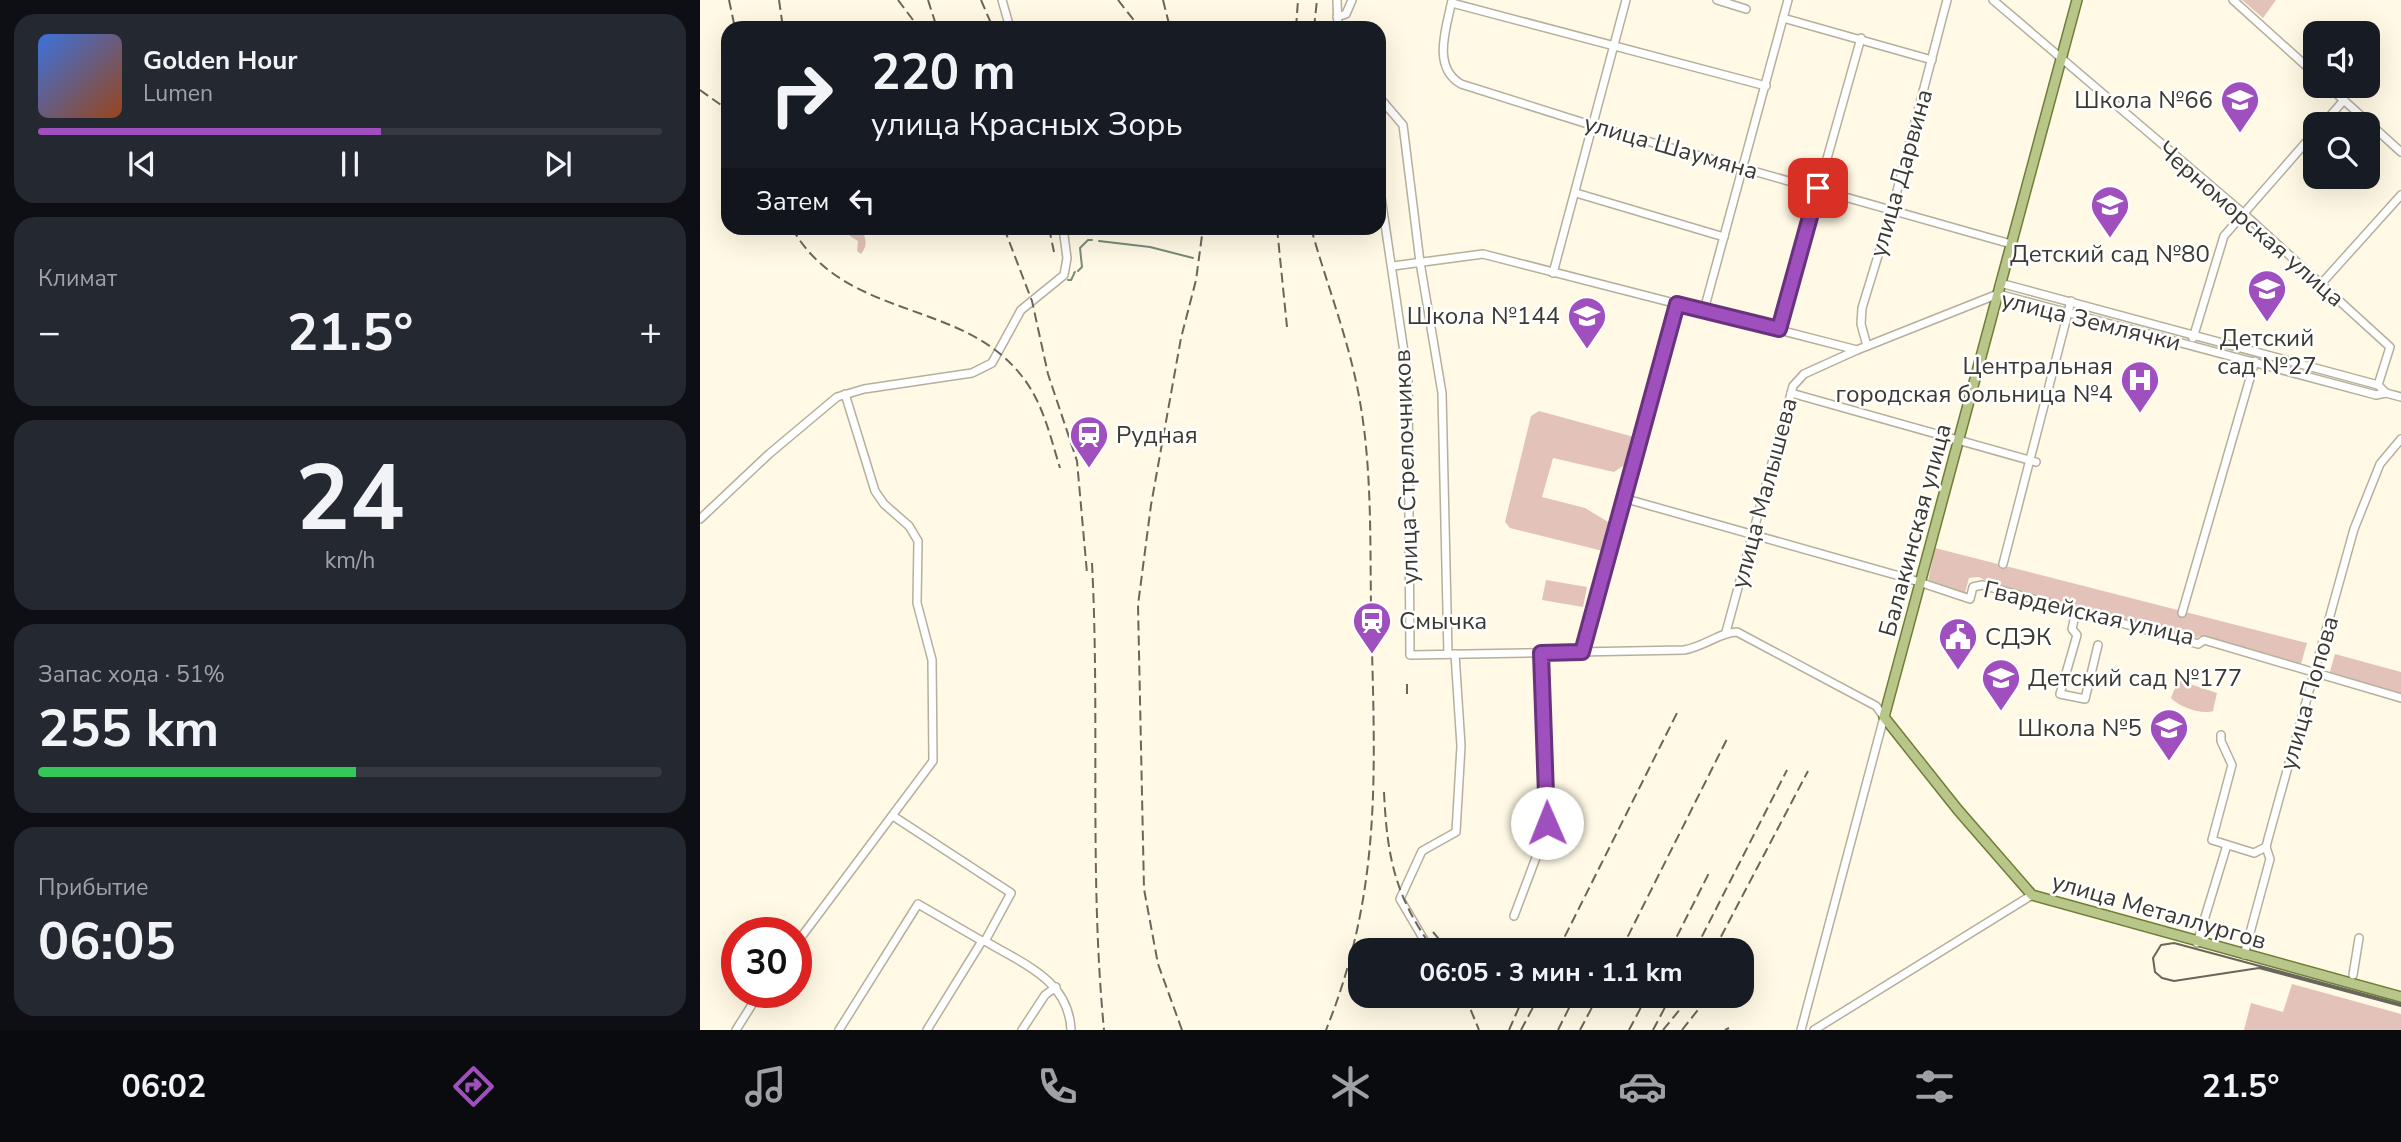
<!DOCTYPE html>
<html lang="ru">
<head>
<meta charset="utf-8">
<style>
  body { margin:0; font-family:"Nunito Sans",sans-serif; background:#242831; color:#f1f3f6; height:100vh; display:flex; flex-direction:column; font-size:26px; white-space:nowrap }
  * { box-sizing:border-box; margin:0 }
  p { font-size:23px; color:#9ea1a6 }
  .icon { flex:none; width:38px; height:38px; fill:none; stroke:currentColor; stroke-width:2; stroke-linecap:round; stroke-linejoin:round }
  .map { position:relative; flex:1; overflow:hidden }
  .panel { display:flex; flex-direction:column; gap:14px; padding:14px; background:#0d0f14; width:700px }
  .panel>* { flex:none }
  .guide { position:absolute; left:21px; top:21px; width:665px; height:214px; border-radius:21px; box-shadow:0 7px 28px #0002; background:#171b24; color:#f1f3f6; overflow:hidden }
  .tools { position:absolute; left:1603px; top:21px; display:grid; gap:14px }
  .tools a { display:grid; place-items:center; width:77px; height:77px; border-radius:14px; background:#171b24; box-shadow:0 7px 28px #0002; font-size:35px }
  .speed { position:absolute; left:21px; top:917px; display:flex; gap:14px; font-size:35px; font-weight:700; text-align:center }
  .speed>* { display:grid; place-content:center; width:91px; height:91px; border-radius:50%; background:#171b24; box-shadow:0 7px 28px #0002; line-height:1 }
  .speed .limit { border:10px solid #d22; background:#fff; color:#111 }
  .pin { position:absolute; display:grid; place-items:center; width:60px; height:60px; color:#fff; margin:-30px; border-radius:14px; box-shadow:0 4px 10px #0006 }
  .me { position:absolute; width:77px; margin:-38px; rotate:359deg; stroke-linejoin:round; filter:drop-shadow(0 0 5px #0008) }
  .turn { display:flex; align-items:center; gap:24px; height:147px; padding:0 35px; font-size:32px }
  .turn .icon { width:91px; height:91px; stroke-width:2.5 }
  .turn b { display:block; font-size:49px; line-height:60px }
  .then { display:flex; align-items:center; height:66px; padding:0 35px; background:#0003; gap:14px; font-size:26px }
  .big { font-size:52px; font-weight:700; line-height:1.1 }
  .panel .tile { flex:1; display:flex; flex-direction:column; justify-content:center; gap:10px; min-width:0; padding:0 24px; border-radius:21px; background:#242831 }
  .panel .dial { align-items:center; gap:0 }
  .dial b { font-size:91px; line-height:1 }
  .song { display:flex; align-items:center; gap:21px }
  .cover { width:84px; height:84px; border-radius:10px; background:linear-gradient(135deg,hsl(220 70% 55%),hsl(20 70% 35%)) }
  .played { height:7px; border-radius:4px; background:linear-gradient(90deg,#a04fbe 55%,#363941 55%) }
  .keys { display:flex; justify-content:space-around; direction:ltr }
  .heat { display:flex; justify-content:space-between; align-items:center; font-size:38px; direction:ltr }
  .charge { height:10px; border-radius:5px; background:linear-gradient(90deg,#34c759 51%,#363941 0) }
  .trip { position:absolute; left:648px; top:938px; width:406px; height:70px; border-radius:21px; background:#171b24; box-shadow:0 7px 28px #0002; font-weight:700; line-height:70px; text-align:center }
  .menu { display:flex; height:112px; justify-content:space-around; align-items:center; background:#090b0e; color:#9ea1a6 }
  .menu .icon { width:49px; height:49px }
  .menu .active { color:#a04fbe }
  .menu b { font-size:32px; color:#f1f3f6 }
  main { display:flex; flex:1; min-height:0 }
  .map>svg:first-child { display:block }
</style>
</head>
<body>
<main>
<section class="panel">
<div class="tile">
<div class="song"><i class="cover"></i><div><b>Golden Hour</b><p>Lumen</p></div></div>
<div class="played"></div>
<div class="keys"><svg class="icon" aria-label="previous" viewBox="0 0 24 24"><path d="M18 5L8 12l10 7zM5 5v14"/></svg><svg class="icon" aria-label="pause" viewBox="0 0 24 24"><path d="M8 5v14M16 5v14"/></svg><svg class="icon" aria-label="next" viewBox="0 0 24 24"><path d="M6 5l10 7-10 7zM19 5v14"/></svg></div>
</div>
<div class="tile"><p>Климат</p>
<div class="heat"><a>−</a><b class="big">21.5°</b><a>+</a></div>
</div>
<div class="tile dial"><b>24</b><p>km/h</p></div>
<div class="tile"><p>Запас хода · 51%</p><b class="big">255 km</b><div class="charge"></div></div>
<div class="tile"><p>Прибытие</p><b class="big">06:05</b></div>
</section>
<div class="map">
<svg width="1701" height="1030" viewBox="0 0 1701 1030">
  <rect width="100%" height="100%" fill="#fff9e5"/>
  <g fill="#e3c3b9">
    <path d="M1542,0H1576L1563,18Z"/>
    <path d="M150,228H162C165,239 169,244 161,254L157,251L158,241L150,236Z"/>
    <path d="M839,411L934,437L926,464L914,472L853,458L842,497L885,508L910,523L903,551L810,528L805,522L831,416Z"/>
    <path d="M1235,548L1607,643L1600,667L1583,664L1572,655L1500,636L1494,639L1289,583L1279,577L1269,578L1265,593L1228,581Z"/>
    <path d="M846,580L887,587L883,607L842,600Z"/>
    <path d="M1635,654L1701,672V697L1629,675Z"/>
    <path d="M1478,680L1517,693L1513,711C1502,715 1479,707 1471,698Z"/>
    <path d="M1592,984L1701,1014V1030H1544L1551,1003L1583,1012Z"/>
  </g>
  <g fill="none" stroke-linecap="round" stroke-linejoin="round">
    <g stroke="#788c78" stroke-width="2">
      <path d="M399,241L450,247L493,258"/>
      <path d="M378,271L382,267L380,248L388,240H392"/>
      <path d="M374,273L375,272"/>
      <path d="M368,280H371L374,274"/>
    </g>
    <g stroke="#b5af9c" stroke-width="10">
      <g id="minor">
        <path d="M302,0L310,28"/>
        <path d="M637,0L638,28"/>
        <path d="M752,0C747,26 731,67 761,84L894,126L1311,244"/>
        <path d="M1017,0L1046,9"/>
        <path d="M1293,0L1543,213L1690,347L1678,385"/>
        <path d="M1533,0L1615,74"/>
        <path d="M752,3L1066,86"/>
        <path d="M637,17L646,14L652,0"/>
        <path d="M1083,18L1232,60"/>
        <path d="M1628,86L1701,152"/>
        <path d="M679,97L703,125L720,262L742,393L748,654"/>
        <path d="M1623,124L1644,100"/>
        <path d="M876,193L1024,237"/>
        <path d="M681,197L708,379L710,655L984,650C1006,646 1020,632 1037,632L1176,706L1184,717L1101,1030"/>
        <path d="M693,266L783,254L1157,350L1298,294L1676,395L1686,393"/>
        <path d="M853,273L926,0"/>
        <path d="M1300,283L1678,385L1686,393L1701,397"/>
        <path d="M1621,284L1701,195"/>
        <path d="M1004,310L1088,0"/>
        <path d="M1079,329L1161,38"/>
        <path d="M1493,338L1524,236L1615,132"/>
        <path d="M1167,346L1161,324L1162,308L1192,210L1247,0"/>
        <path d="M1091,393L1336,462"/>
        <path d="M923,498L1210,579L1270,599L1273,587L1282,585L1498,644L1504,640L1701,698"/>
        <path d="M0,519L69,454L137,397L164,389L272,373L292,363L321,310L364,275L367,258L363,228"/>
        <path d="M1303,564L1371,301"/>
        <path d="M1376,611L1372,629L1377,635L1360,694L1385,699L1398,645"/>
        <path d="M1482,613L1555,361"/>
        <path d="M1026,632L1093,386L1104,374L1157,350"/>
        <path d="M882,651L977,304"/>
        <path d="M1521,735V741L1532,765L1512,840L1554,853L1566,847"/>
        <path d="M193,816L311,893L285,941H282L227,1030"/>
        <path d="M814,916L846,831L841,653"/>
        <path d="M285,941C323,964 369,980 371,1030"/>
        <path d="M1497,943L1527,845"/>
        <path d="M96,944L233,761L232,660L217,603L218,541L209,526L184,504L175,491L145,394"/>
        <path d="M730,950L700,899L722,851L756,832L761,746L755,654"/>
        <path d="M1544,955L1570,859L1566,847L1568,839L1654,529L1680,464L1701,439"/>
        <path d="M1653,975L1659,938"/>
        <path d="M36,1030L60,992"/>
        <path d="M139,1030L218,904L282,941"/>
        <path d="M322,1030L345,995L356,987"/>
        <path d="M1114,1030L1332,895"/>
      </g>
    </g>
    <g stroke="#6e7d38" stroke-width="12">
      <path id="major" d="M1377,0L1184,717L1258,810L1332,895L1701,997"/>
    </g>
    <use href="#minor" stroke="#fff" stroke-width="7"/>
    <use href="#major" stroke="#b8c789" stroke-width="9"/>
    <path stroke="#69665b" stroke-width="2" d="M1701,1004L1474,943L1461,945L1453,958L1455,972L1462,978L1474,981L1559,968L1701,1006"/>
    <g stroke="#69665b" stroke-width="2" stroke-dasharray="10 5" stroke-linecap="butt">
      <path d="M29,0L35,28"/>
      <path d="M79,0L83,28"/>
      <path d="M198,0L219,28"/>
      <path d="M228,0L237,28"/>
      <path d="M281,0L293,28"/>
      <path d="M418,0L440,28"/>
      <path d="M463,0L470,28"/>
      <path d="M596,28L598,0"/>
      <path d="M614,28L617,0"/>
      <path d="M0,90L28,110"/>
      <path d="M92,228C144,320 261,299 321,375C343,402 350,436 360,468"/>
      <path d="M304,228L332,301L348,374L377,461L387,573"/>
      <path d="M349,228L354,252"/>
      <path d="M577,228L587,327"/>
      <path d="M611,228C626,282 647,335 658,391C672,462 670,535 671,607C674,760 685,884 626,1030"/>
      <path d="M392,563C400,718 389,875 404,1030"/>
      <path d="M707,694V682"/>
      <path d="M684,792C687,857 695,897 734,950"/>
      <path d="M733,932L748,950"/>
      <path d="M858,950L978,711"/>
      <path d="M921,950L1028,737"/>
      <path d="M970,950L1009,873"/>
      <path d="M995,950L1087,770"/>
      <path d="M1014,950L1108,771"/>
      <path d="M765,996L779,1030"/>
      <path d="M482,1030L458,964L444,889L438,605L451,505L481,338L496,280L503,228"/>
      <path d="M809,1030L824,996"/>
      <path d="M821,1030L839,996"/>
      <path d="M858,1030L875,996"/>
      <path d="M880,1030L898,996"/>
      <path d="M929,1030L947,996"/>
      <path d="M953,1030L971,996"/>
      <path d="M963,1030L991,996"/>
      <path d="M982,1030L1009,996"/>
      <path d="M1025,1030L1029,1028"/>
    </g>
  </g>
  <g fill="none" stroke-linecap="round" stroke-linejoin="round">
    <g stroke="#68337c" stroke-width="18">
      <path id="route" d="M847,823L841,653L882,652L977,304L1079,329L1118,188"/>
    </g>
    <use href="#route" stroke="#a04fbe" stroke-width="12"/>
  </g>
  <defs>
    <g id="school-pin" transform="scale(2.0125)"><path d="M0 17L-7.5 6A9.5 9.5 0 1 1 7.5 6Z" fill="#a04fbe" stroke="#fff"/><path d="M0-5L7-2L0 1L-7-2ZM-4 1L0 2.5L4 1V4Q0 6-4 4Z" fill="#fff"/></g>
    <g id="hospital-pin" transform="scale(2.0125)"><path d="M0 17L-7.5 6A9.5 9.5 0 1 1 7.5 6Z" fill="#a04fbe" stroke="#fff"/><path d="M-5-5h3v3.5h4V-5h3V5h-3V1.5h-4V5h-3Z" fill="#fff"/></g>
    <g id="station-pin" transform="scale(2.0125)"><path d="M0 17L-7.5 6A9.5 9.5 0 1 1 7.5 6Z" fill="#a04fbe" stroke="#fff"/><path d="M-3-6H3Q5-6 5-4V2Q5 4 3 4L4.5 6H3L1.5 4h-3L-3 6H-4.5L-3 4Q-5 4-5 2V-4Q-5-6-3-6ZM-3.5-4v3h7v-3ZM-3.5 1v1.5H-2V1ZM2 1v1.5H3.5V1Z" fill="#fff"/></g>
    <g id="civic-pin" transform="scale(2.0125)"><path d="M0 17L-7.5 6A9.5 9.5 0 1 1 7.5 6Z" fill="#a04fbe" stroke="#fff"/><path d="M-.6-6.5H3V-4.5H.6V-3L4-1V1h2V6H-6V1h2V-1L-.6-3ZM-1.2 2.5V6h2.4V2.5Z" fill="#fff"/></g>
  </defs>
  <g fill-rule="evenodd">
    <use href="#school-pin" x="1540" y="100"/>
    <use href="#school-pin" x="1410" y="205"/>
    <use href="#school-pin" x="1567" y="289"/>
    <use href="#school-pin" x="887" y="316"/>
    <use href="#hospital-pin" x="1440" y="380"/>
    <use href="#station-pin" x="389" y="435"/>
    <use href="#station-pin" x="672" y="621"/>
    <use href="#civic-pin" x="1258" y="637"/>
    <use href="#school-pin" x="1301" y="678"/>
    <use href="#school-pin" x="1469" y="728"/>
  </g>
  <g text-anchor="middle" stroke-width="5" stroke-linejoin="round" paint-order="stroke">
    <g font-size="24" fill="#3b3931" stroke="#fff" text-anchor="end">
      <text x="1513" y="108">Школа №66</text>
      <text x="1410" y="262" text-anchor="middle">Детский сад №80</text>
      <text x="860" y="324">Школа №144</text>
      <text x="1567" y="346" text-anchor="middle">Детский<tspan x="1567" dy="28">сад №27</tspan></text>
      <text x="1413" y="374">Центральная<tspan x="1413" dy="28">городская больница №4</tspan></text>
      <text x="416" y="443" text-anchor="start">Рудная</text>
      <text x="699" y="629" text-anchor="start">Смычка</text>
      <text x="1285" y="645" text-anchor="start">СДЭК</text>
      <text x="1328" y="686" text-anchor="start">Детский сад №177</text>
      <text x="1442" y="736">Школа №5</text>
    </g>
    <g font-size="24" fill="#3b3931" stroke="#fff">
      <text transform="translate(971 147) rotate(16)" y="8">улица Шаумяна</text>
      <text transform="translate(1201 173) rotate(-74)" y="8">улица Дарвина</text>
      <text transform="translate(1551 224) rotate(41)" y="8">Черноморская улица</text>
      <text transform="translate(1391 321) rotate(14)" y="8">улица Землячки</text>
      <text transform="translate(706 467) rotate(-92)" y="8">улица Стрелочников</text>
      <text transform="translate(1064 493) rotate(-75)" y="8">улица Малышева</text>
      <text transform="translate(1215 530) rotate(-75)" y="8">Балакинская улица</text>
      <text transform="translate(1389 613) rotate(13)" y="8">Гвардейская улица</text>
      <text transform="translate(1609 693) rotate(-74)" y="8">улица Попова</text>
      <text transform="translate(1459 911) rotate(16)" y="8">улица Металлургов</text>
    </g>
  </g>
</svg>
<div class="tools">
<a><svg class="icon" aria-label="sound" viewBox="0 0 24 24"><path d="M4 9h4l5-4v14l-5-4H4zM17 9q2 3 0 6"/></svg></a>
<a><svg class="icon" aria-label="search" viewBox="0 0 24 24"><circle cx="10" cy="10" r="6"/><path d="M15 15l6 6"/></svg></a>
</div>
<div class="speed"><div class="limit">30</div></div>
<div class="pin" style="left:1118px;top:188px;background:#d93025"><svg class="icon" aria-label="arrive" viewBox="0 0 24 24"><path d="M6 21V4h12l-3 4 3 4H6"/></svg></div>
<svg class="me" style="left:847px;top:823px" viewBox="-20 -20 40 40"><circle r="19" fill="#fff"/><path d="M0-13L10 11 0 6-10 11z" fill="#a04fbe"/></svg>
<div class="trip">06:05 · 3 мин · 1.1 km</div>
<div class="guide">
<div class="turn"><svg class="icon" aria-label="right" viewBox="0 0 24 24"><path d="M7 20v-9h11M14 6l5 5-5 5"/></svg><div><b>220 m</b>улица Красных Зорь</div></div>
<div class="then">Затем<svg class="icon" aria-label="left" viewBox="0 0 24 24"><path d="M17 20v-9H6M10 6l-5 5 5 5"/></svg></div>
</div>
</div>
</main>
<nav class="menu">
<b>06:02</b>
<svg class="icon active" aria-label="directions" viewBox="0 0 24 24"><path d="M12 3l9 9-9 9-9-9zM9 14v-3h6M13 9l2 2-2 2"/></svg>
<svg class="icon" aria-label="music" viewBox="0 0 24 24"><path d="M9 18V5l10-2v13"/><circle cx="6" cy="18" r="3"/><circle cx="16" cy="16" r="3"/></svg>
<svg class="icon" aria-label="phone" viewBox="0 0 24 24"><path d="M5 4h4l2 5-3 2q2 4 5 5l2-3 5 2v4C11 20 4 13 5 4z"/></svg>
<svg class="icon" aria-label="climate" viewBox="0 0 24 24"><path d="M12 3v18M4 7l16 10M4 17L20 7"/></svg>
<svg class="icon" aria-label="car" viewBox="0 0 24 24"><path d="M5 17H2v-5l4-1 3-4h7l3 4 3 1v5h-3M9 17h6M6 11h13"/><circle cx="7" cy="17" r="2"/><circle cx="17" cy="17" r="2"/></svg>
<svg class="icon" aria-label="filters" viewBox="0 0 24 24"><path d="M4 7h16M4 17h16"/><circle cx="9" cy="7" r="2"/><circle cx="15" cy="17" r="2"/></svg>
<b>21.5°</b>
</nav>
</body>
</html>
